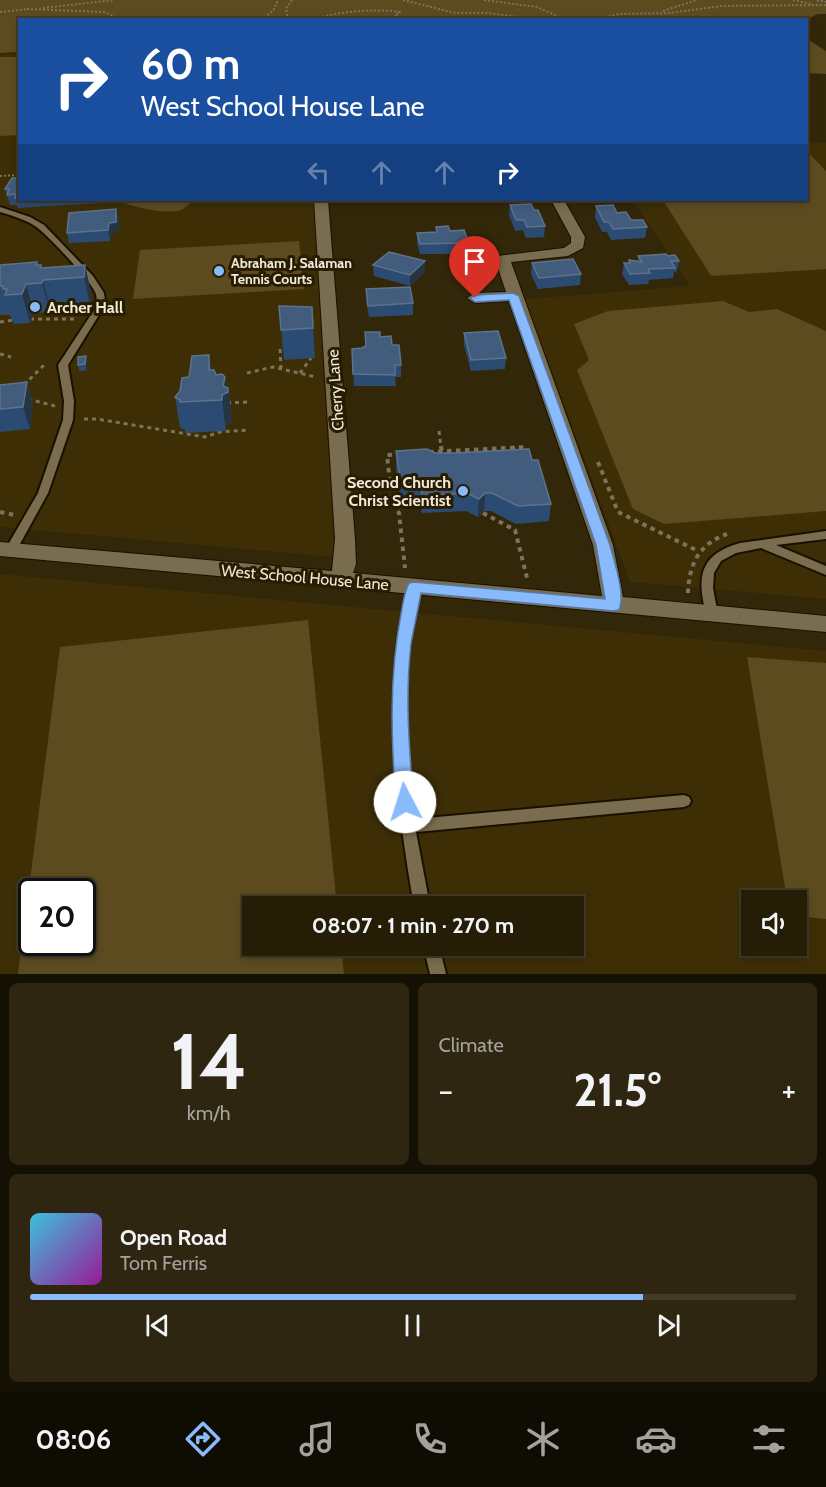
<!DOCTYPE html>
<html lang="en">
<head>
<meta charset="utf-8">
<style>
  body { margin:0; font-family:Cabin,sans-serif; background:#2e2611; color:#f1f3f6; height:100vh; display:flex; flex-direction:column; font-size:22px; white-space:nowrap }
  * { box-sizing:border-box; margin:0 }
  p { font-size:20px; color:#a4a29b }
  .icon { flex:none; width:33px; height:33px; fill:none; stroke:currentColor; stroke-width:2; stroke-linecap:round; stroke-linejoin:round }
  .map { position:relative; height:974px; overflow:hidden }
  .sheet { display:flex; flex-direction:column; gap:9px; padding:9px; background:#151004; flex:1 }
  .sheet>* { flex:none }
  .hud { position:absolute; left:18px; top:18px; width:790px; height:183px; border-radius:0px; box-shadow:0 3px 9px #0003,0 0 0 2px #423b28; background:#1a4fa0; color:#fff; overflow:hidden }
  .buttons { position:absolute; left:741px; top:890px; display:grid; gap:12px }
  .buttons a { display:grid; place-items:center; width:66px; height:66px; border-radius:0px; background:#261d07; box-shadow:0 3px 9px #0003,0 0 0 2px #423b28; font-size:30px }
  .speed { position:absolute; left:18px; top:878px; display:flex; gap:12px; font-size:30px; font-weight:700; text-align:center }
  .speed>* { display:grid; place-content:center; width:78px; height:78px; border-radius:50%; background:#261d07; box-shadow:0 3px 9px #0003,0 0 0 2px #423b28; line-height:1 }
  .speed .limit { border:3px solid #111; border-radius:9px; background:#fff; color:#111 }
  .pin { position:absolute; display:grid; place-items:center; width:51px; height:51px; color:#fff; margin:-62px -26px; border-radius:50% 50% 50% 0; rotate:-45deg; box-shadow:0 0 6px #0007 }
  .pin .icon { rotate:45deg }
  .me { position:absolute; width:66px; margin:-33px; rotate:355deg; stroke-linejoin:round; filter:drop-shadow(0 0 4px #0008) }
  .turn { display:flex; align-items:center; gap:21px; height:126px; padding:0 24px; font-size:27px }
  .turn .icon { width:78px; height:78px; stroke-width:2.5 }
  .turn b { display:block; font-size:42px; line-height:51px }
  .lanes { display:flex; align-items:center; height:57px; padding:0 24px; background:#0003; justify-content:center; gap:30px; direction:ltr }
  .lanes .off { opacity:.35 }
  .big { font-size:45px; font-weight:700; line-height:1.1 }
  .sheet .widget { flex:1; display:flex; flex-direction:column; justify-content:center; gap:9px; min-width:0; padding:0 21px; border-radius:9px; background:#2e2611 }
  .sheet .dial { align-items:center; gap:0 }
  .dial b { font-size:78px; line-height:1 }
  .song { display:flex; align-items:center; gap:18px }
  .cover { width:72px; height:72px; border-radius:9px; background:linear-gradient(135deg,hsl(190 70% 55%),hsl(300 70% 35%)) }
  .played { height:6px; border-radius:3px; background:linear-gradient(90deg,#88bafc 80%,#423b28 80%) }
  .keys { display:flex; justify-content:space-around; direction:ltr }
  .heat { display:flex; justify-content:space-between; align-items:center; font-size:33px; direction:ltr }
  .sheet .tiles { flex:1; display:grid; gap:9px; grid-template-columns:1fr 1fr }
  .widget:last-child { grid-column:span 2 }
  .trip { position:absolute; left:242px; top:896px; width:342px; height:60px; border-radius:0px; background:#261d07; box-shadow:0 3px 9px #0003,0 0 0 2px #423b28; font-weight:700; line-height:60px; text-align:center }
  .menu { display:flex; height:96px; justify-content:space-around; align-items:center; background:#0f0c03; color:#a4a29b }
  .menu .icon { width:42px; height:42px }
  .menu .active { color:#88bafc }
  .menu b { font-size:27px; color:#f1f3f6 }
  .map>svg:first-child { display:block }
</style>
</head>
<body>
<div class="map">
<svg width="826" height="974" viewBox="0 0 826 974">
  <rect width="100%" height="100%" fill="#332709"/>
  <g fill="#3d2e06" fill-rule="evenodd">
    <path d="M19,54L20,200H318L344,558L0,527V55Z"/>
    <path d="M807,143H826V599L630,582L525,299L690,286L633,200H807Z"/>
    <path d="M0,574L826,651V974H0ZM32,891H82V942H32ZM752,900H796V945H752ZM252,906H573V945H252Z"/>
  </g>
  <g fill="#5d4b20" fill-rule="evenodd">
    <path d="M0,0H826V14H818L805,20H20L19,52L0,53Z"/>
    <path d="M807,39L826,51V74L807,73Z"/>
    <path d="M0,57H19V135L0,136Z"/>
    <path d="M807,151L826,171V269L711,276L663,200H807Z"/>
    <path d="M118,200H194C191,202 187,207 183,209C171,216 130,207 118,200Z"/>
    <path d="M299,241L304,289L133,299L140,250Z"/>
    <path d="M723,301L749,312L777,309L826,331V511L664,524L633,509L577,370L589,360L574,324L608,311Z"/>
    <path d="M308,620L337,906H252V945H341L344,974H18L60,647ZM32,891H82V942H32Z"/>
    <path d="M747,657L826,663V919L797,916L796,900H787Z"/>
  </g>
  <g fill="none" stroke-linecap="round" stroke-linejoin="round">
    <g stroke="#191000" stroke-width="4">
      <g id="lane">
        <path d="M0,207L30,217L44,225L93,276L104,293L105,301L102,310L68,365L74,401L73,420L48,493L15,553H7L5,550L38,493L63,420L64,401L58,365L94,310C96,304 98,298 95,292C90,280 50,238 39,229C28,220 13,216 0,212Z"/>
        <path d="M826,531V539L776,545L826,566V575L761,548L736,553L721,561L714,573L713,588L718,615L716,618H708C705,612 704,606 703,600C697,567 709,552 740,543Z"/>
        <path d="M414,583L418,584L420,587C417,605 412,624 410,642C403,700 406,761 415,819L684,795L689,797L691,801L689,805L684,807L416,832L430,906H414C399,820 388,734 397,646C399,626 405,607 408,587L410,584Z"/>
        <path d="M423,945H439L446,974H430Z"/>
      </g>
    </g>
    <g stroke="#191000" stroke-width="2">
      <path id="street" d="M314,200H328L355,539L356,564L353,573L602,596L593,545L509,301L475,303L467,298L475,293L506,292L495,259L497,256L564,248L571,243V237L551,200H564L585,237L583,248L568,256L511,262L613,545L623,597L826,616V632L0,556V542L332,571L335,539Z"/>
    </g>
    <g stroke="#7d735b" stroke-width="2" stroke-dasharray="2 2" stroke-linecap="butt">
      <path d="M403,0L455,13H487L544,20"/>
      <path d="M484,0L537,7L566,20"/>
      <path d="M793,0L811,4"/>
      <path d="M817,0L826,2"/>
      <path d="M43,8L114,0"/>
      <path d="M27,9L104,12L119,18L173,20"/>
      <path d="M663,11L697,0"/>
      <path d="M0,12L29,9"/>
      <path d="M97,20L119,18"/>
      <path d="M261,20L273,11L278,0"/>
      <path d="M288,20L286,9L292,0"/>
      <path d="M311,20C334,12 376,8 400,12L395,15L403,20"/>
      <path d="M593,20L619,14L670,13L721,6L826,5"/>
      <path d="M0,176L20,175"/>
    </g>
    <g stroke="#7d735b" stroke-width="3" stroke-dasharray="4 4" stroke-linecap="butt">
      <path d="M30,319H75"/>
      <path d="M0,322L14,320"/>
      <path d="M280,349L281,368"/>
      <path d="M0,354L11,357"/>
      <path d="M247,373L273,367L316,377"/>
      <path d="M300,373L311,358"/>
      <path d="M24,385L45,364"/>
      <path d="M28,399L55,406"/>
      <path d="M227,403L248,402"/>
      <path d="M84,419H97L205,437L220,432L249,430"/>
      <path d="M439,431L441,448"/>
      <path d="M511,448H526"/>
    </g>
    <g stroke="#7d735b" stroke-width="4" stroke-dasharray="4.5 4.5" stroke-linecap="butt">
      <path d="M441,446L442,452"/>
      <path d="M429,452L526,447L527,453"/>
      <path d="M401,454L387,455L392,502L399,513L405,568"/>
      <path d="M598,462L618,512L698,551"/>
      <path d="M0,512L14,515"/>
      <path d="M483,513L515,530L527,578"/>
      <path d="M688,593C689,564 699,544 727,534"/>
    </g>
    <use href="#lane" fill="#7a6c4e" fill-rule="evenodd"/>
    <use href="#street" fill="#7a6c4e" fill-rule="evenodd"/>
  </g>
  <g fill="#2c4b72">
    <path d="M20,178V200H102V203L18,208L17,205H10L5,189Z"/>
    <path d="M585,200H611L586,201Z"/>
    <path d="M510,205L534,210L545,226L544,237L526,238L523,230L515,231L509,215Z"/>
    <path d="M596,206L617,213L631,220L647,227L645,238L611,240L607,232H602L595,217Z"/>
    <path d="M116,209L119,220L118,233H111L110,241L69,243L67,233Z"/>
    <path d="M436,227L450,231L475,242L474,253L469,256L462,254H420L417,244V233L436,232Z"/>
    <path d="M638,256L679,261L677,271L674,272L673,278L649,280L648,284L629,285L622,274L624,263H628L629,260L638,261Z"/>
    <path d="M425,261V272L410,286L374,276L373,265Z"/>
    <path d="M37,262L38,265H41L42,268L85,265L91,293L90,305L50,309V312L34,313L30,323L14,324L10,315H0V265Z"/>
    <path d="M532,263L581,274L580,285L538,289L531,274Z"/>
    <path d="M366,289L413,303V315L369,317L366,300Z"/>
    <path d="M279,306L312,307L315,358L284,360Z"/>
    <path d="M464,333L506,358L505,369L471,371L464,345Z"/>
    <path d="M380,337L392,345L401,365V377H395L396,386H354L352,349L362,348Z"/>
    <path d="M209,355L211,370L216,375L225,377L226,387L228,388L232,423L226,425V431L185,433V430L180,428L175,397L180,391L189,377Z"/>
    <path d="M87,362V370L79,371L78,365Z"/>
    <path d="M27,382L33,405L30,429L0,432V385Z"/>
    <path d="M396,451L435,453H454L532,460L551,504L549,521L516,524L491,511H484L478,517L466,511L422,513L420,505H408L401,502L396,469Z"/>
  </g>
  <g fill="#263543">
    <path d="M116,209L119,220L118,233H111L110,241L108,230L109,223Z"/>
    <path d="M475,242L474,253L469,256L470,246Z"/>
    <path d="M425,261V272L410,286V275Z"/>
    <path d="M85,265L91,293L90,305L84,277Z"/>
    <path d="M43,280L50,309V312L42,283Z"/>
    <path d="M26,284L34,313L30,323L22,294Z"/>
    <path d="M312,307L314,336L315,358L313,328Z"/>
    <path d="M86,356L87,362V370L85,364Z"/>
    <path d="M225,377L227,392L228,388L232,419V423L226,425V431L222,400Z"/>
    <path d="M27,382L33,405L30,429L23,407Z"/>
    <path d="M485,493L484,511L478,517L479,499Z"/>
  </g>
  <g fill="#415c7d" stroke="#5d728b" stroke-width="1.5">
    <path d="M12,178H20V198H15L16,194L7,195L9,189H5Z"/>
    <path d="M531,204L534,210H538L545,226L527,227L524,220H516L510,205Z"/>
    <path d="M613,205L617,213L626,212L631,220H643L647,227L613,229L609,222H604L596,206Z"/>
    <path d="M116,209V222L109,223L108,230L67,233L69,213Z"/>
    <path d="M448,226L450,231L464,230L468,240L475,242L470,246L463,243L420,244L417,233L437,232L436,227Z"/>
    <path d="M389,252L425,261L410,275L373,265Z"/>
    <path d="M666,254L668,256L675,255L679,261H671L675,268L648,269L650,273L630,274L624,263H630L629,260L642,262L638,256Z"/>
    <path d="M573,259L581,274L539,278L532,263Z"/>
    <path d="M37,262L36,265H41L40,268L85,265L84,277L43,280L42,283L26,284L22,294L5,295L7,289H3V286H0V265Z"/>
    <path d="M410,287L413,303L368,306L366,289Z"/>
    <path d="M279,306L312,307L313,328L281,330Z"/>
    <path d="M498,331L506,358L471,360L464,333Z"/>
    <path d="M365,332H380V337L391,336L392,345H399L401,365H395V375L353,374L352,349L362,348L366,346Z"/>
    <path d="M209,355V370H214L216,375L222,374L225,377L223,386L228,388V392L222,395V400L180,402V400L175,397L180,391L182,378L189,377L192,356Z"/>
    <path d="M86,356L85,364L78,365V357Z"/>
    <path d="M27,382L23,407L0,409V385Z"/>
    <path d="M427,449L435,453H454L529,449L532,460H538L551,504L518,506L492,493H485L479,499L467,493L422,496L421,487L408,488L401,484L396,451Z"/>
  </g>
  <path fill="#88bafc" stroke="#5879a4" stroke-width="1.5" d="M513,293L519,296L610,545C614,561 626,595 619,610L613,611L421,593C418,610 414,627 411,644C405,696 409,750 414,802L411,808L405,810L398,808L396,802C391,739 389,676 401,614C403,604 404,592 409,583L414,582L605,599L596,545L509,300L475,302L470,298L475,295Z"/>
  <g fill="#88bafc" stroke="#291d01" stroke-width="2">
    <circle cx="219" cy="271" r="6"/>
    <circle cx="35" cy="307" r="6"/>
    <circle cx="463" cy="491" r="6"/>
  </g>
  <g text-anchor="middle" stroke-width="6" stroke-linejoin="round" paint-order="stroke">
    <g font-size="14" font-weight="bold" fill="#f1e9d9" stroke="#291d01" text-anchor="start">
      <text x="231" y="268">Abraham J. Salaman<tspan x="231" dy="16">Tennis Courts</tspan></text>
    </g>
    <g font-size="16" font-weight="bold" fill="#f1e9d9" stroke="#291d01" text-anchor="start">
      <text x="47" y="313">Archer Hall</text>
      <text x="451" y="488" text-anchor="end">Second Church<tspan x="451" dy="18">Christ Scientist</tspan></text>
    </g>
    <g font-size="16" fill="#f1e9d9" stroke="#291d01">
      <text transform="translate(335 390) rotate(-94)" y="6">Cherry Lane</text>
      <text transform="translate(305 577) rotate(5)" y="6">West School House Lane</text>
    </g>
  </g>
</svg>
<div class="buttons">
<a><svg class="icon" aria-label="sound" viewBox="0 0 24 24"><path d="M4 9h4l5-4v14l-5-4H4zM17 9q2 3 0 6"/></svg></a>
</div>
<div class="speed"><div class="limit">20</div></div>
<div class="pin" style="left:475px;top:298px;background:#d93025"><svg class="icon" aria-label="arrive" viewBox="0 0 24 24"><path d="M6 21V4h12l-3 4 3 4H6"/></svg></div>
<svg class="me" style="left:405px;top:802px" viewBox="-20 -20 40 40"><circle r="19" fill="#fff"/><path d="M0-13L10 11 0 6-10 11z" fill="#88bafc"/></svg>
<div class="trip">08:07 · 1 min · 270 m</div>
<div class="hud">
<div class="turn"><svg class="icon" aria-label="right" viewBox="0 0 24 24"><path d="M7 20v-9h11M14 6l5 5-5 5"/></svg><div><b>60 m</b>West School House Lane</div></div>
<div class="lanes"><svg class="icon off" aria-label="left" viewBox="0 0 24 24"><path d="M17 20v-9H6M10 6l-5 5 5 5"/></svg><svg class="icon off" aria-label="ahead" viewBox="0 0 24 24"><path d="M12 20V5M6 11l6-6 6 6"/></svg><svg class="icon off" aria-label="ahead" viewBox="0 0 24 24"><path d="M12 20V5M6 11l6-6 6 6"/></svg><svg class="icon" aria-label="right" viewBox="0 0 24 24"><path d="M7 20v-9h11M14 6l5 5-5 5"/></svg></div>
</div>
</div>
<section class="sheet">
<div class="tiles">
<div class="widget dial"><b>14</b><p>km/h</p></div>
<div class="widget"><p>Climate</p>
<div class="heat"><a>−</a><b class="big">21.5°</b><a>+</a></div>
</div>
<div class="widget">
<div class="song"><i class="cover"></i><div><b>Open Road</b><p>Tom Ferris</p></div></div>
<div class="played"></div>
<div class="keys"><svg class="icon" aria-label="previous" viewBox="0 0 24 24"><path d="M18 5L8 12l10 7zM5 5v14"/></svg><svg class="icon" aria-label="pause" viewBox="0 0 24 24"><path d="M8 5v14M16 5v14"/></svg><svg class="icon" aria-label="next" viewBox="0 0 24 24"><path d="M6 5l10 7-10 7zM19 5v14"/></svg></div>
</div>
</div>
</section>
<nav class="menu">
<b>08:06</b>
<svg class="icon active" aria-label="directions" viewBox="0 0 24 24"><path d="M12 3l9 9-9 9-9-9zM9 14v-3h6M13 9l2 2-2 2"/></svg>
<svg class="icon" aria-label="music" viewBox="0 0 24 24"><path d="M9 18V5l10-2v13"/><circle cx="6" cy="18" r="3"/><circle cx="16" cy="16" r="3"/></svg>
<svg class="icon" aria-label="phone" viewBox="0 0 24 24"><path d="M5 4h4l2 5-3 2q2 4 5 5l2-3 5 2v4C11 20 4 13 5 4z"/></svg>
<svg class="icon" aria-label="climate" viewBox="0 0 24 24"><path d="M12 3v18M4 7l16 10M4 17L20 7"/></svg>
<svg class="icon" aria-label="car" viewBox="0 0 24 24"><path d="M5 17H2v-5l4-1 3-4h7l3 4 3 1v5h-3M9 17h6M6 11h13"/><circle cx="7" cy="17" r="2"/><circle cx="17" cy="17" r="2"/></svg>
<svg class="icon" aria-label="filters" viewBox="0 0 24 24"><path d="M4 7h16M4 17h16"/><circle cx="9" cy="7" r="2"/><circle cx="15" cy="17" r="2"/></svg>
</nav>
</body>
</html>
